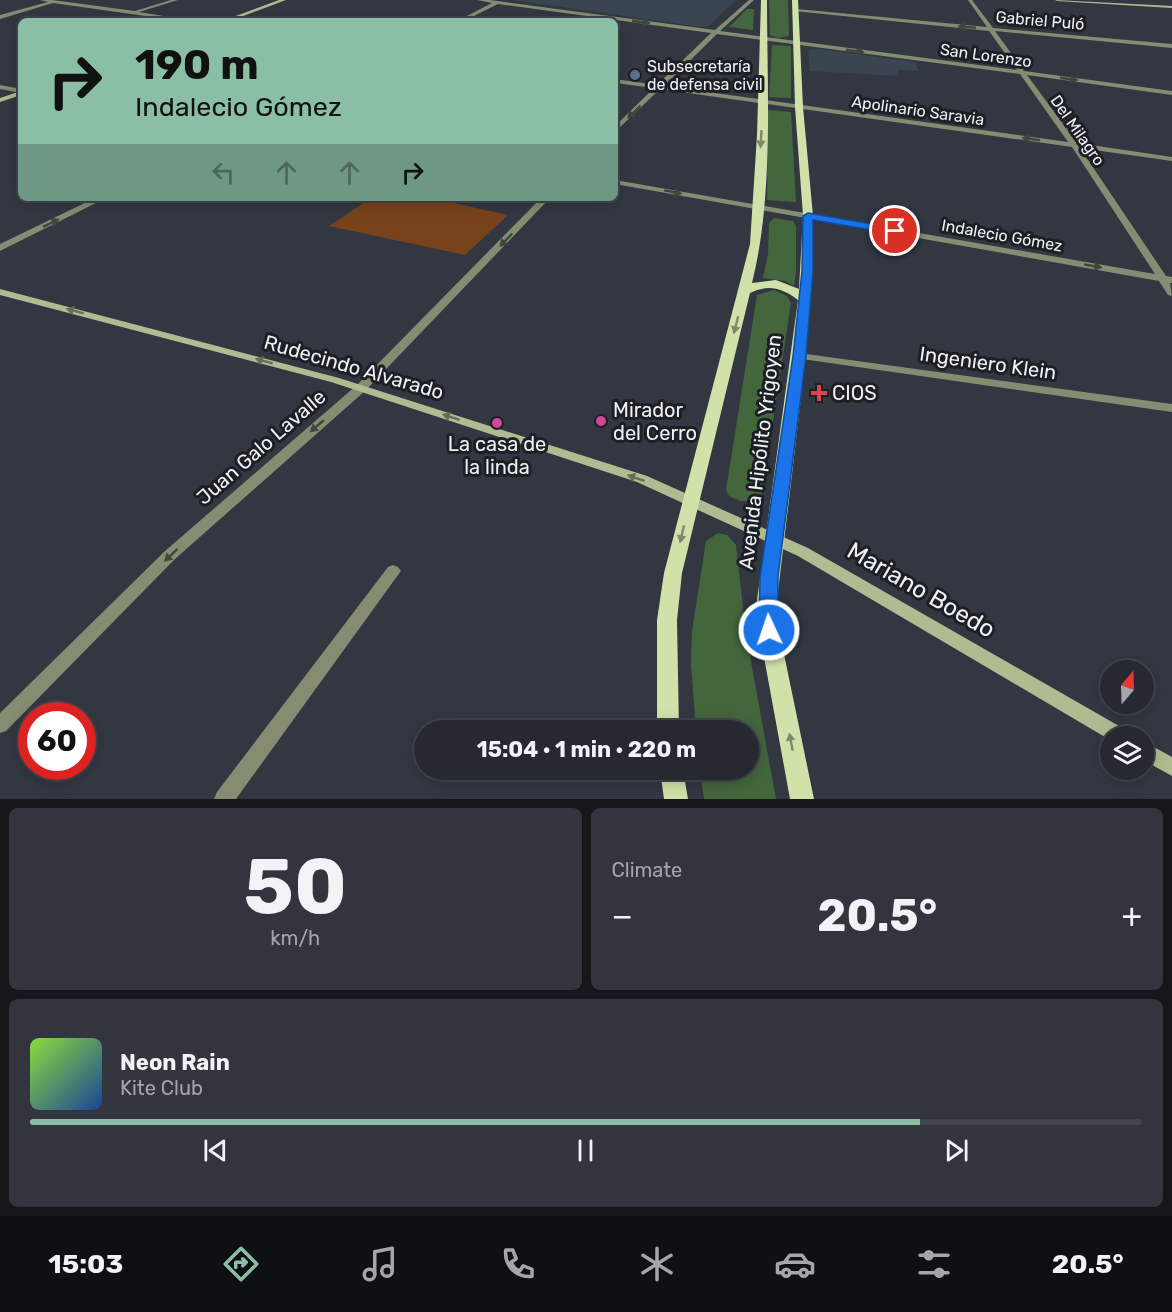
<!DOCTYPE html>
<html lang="en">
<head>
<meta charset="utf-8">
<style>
  body { margin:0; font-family:Rubik,sans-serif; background:#32353d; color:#f1f3f6; height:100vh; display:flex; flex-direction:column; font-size:22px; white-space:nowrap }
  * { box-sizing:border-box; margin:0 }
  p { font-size:20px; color:#a4a6ab }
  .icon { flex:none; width:33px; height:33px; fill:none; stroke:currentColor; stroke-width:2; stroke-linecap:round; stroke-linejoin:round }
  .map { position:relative; height:799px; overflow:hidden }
  .details { display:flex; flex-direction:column; gap:9px; padding:9px; background:#15171b; flex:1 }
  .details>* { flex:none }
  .guide { position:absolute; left:18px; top:18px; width:600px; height:183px; border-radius:9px; box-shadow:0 3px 15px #0003,0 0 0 2px #42454d; background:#8abfa5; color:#111; overflow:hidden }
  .needle { width:39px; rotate:19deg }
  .fabs { position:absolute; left:1100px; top:660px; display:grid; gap:12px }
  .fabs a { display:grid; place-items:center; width:54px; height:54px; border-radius:50%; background:#262931; box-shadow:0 3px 15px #0003,0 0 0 2px #42454d; font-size:30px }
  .speed { position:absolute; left:18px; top:702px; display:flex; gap:12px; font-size:30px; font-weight:700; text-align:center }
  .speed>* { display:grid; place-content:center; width:78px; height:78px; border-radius:50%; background:#262931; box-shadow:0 3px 15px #0003,0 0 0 2px #42454d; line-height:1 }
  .speed .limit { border:9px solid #d22; background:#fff; color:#111 }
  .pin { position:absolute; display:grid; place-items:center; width:51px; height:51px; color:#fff; margin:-26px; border:3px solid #fff; border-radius:50%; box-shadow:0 2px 6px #0007 }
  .me { position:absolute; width:66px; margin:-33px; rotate:357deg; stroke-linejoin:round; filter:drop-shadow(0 0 4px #0008) }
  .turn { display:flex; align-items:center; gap:21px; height:126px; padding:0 18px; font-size:27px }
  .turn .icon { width:78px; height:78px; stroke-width:2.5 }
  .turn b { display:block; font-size:42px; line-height:51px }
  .lanes { display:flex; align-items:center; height:57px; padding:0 18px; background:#0003; justify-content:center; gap:30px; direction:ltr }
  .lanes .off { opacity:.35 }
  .big { font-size:45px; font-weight:700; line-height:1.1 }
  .details .card { flex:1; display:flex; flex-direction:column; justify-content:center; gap:9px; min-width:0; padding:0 21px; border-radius:9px; background:#32353d }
  .details .dial { align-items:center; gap:0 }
  .dial b { font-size:78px; line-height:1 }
  .song { display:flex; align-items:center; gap:18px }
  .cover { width:72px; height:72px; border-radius:9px; background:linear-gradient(135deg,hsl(90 70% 55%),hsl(220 70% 35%)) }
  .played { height:6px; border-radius:3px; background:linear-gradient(90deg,#8abfa5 80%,#42454d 80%) }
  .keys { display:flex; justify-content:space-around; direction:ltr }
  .heat { display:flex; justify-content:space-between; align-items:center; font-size:33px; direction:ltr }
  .details .tiles { flex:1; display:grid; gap:9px; grid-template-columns:1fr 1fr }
  .card:last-child { grid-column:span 2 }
  .trip { position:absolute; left:414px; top:720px; width:345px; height:60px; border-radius:30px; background:#262931; box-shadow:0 3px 15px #0003,0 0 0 2px #42454d; font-weight:700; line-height:60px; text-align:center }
  .tabs { display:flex; height:96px; justify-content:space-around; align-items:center; background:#0f1014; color:#a4a6ab }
  .tabs .icon { width:42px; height:42px }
  .tabs .current { color:#8abfa5 }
  .tabs b { font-size:27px; color:#f1f3f6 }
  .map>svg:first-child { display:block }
</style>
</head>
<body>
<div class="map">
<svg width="1172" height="799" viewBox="0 0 1172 799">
  <rect width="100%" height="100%" fill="#323741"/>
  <g fill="#3b4451">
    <path d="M513,0H736L709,26L700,27Z"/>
    <path d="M819,49L915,62L919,71L898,70V76L810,71L808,50Z"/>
  </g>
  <g fill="#43663d">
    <path d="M769,0H788L789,36L778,38L770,35Z"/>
    <path d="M747,9H754L753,30L729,27Z"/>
    <path d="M772,45L791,46V98L769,97Z"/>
    <path d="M768,110L791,112L796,202L767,200Z"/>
    <path d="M774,218L793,221L796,226V273L794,286L785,281L763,278L768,254L769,223Z"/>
    <path d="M774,290L787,296L791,303L762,494L754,501H741L729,496L726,490L757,295Z"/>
    <path d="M718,533L727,535L736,545L746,634L776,799H704L700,770H748V730H696L691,664L692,631L706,541Z"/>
  </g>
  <path fill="#78431a" d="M371,198H431L508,215L465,255L329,226Z"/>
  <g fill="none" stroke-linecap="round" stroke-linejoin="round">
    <path fill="#848c71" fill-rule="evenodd" d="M393,565L398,567L401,571L398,575L236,799H214L217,792L388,567Z"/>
    <g fill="#848c71" fill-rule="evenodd">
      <path d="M40,0H52L135,11L171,0H178L139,12L195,21H181L53,3L0,19V15L48,2Z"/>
      <path d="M477,0H490L715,30L749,0H754L720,31L1017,70L989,31L794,11L797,9L987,27L968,0H972L993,28L1172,44V48L995,31L1024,71L1172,91V95L1027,75L1077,143L1172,157V161L1080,148L1166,276L1172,277V283H1170L1172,296L1168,295L1159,281L615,184V180L1155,274L1072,147L660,89L615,132V126L654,88L615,83V79L657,85L711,33L498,4L464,21H457L492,3ZM717,34L1020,74L1068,142L664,86Z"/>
      <path d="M0,85L21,89V93L0,89Z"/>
      <path d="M95,198H106L0,251V244Z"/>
      <path d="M541,198H550L365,391L175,559L6,731L0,733V713L165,551L357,385Z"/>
      <path d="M799,353L1172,404V412L795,358L793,356Z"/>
    </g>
    <g fill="#afbc91" fill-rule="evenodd">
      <path d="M279,0H286L230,21H222Z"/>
      <path d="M1055,0L1172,6V8L1057,1Z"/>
      <path d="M21,91V95L0,102V98Z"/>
      <path d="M0,289L339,378L647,476L808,548L1126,730L1129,736H1110V740L798,556L637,482L331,382L0,295Z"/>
      <path d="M1143,741L1172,757V776L1143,760Z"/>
    </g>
    <g fill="#d0e1a9" fill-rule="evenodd">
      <path d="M761,0H767C767,91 774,195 752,283L776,280L799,289L803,216L795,107L792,0H798L803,107L813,216V271L806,356L777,600L779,630L814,799H790L759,630L757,600L798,300C782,288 768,284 750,293L682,573L677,620L679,730H657V620L664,573L750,244L757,135Z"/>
      <path d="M660,770H683L688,799H664Z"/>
    </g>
  </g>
  <defs><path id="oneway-solid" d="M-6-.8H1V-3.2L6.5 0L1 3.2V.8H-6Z" transform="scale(1.5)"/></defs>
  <g fill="#40453e">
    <use href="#oneway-solid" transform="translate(641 22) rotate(8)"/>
    <use href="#oneway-solid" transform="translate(967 27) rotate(-175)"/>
    <use href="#oneway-solid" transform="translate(855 51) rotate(8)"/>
    <use href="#oneway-solid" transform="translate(1069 79) rotate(8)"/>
    <use href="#oneway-solid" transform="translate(634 112) rotate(136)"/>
    <use href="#oneway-solid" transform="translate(1031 139) rotate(-172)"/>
    <use href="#oneway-solid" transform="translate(673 192) rotate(10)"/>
    <use href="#oneway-solid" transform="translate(51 223) rotate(-26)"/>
    <use href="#oneway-solid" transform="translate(506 240) rotate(134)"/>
    <use href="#oneway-solid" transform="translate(1093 266) rotate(10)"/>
    <use href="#oneway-solid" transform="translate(317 426) rotate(139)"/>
    <use href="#oneway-solid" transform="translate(171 555) rotate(137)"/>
  </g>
  <g fill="#7f8a6d">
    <use href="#oneway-solid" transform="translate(761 139) rotate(93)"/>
    <use href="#oneway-solid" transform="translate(736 325) rotate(104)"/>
    <use href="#oneway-solid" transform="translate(682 534) rotate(103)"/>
    <use href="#oneway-solid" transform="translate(791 742) rotate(-101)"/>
  </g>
  <g fill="#666e5a">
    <use href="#oneway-solid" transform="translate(75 311) rotate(-165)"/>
    <use href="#oneway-solid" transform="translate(264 361) rotate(-165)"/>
    <use href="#oneway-solid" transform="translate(451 417) rotate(-162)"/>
    <use href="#oneway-solid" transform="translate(636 478) rotate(-161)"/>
  </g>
  <path fill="#1a73e8" stroke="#114b97" stroke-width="1.5" d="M808,213L895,228L900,231L895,234L813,220V271L806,356L778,577V630L775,636L769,638L762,636L759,630L760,577L793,356L802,271L803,216Z"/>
  <circle fill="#5c6f8a" stroke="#1c1f23" stroke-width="2" cx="635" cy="75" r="6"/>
  <path fill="#e0444e" stroke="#1c1f23" stroke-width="2" d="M816 384h6v6h6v6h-6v6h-6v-6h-6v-6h6z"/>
  <g fill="#d1479c" stroke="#1c1f23" stroke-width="2">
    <circle cx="601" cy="421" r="6"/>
    <circle cx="497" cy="423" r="6"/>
  </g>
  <g text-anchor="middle" stroke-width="6" stroke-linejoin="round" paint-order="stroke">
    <g font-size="16" fill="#edf1f6" stroke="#1c1f23">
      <text transform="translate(1040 20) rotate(5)" y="6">Gabriel Puló</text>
      <text transform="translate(986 55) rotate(8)" y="6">San Lorenzo</text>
      <text transform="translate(918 110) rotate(8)" y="6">Apolinario Saravia</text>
      <text transform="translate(1078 130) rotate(55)" y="6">Del Milagro</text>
      <text transform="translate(1002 235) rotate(10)" y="6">Indalecio Gómez</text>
    </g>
    <g font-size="16" fill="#edf1f6" stroke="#1c1f23" text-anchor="start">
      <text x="647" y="72">Subsecretaría<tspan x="647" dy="18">de defensa civil</tspan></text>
    </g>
    <g font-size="20" fill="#edf1f6" stroke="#1c1f23">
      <text transform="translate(988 363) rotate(8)" y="7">Ingeniero Klein</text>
      <text transform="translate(354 367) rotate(16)" y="7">Rudecindo Alvarado</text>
      <text transform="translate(261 447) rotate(-41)" y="7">Juan Galo Lavalle</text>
      <text transform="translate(760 452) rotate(-83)" y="7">Avenida Hipólito Yrigoyen</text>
    </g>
    <g font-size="20" fill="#edf1f6" stroke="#1c1f23" text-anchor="start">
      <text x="832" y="400">CIOS</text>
      <text x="613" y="417">Mirador<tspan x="613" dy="23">del Cerro</tspan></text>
      <text x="497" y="451" text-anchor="middle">La casa de<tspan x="497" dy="23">la linda</tspan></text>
    </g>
    <g font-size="24" fill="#edf1f6" stroke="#1c1f23">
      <text transform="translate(921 590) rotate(30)" y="8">Mariano Boedo</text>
    </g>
  </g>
</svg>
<div class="fabs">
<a><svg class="needle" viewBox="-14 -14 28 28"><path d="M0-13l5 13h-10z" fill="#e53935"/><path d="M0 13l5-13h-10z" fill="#a4a6ab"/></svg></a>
<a><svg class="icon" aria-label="layers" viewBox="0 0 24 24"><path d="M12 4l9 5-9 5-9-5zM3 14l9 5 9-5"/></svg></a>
</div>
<div class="speed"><div class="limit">60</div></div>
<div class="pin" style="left:895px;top:231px;background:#d93025"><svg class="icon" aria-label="arrive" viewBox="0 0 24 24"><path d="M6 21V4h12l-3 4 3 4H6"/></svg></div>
<svg class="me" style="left:769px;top:630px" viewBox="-20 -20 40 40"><circle r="17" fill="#1a73e8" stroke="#fff" stroke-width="3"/><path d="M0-11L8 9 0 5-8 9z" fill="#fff"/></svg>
<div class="trip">15:04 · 1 min · 220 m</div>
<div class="guide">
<div class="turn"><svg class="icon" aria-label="right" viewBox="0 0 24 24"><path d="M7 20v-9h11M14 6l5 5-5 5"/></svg><div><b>190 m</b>Indalecio Gómez</div></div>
<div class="lanes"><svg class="icon off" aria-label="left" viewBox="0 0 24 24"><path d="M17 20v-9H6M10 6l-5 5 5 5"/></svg><svg class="icon off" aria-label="ahead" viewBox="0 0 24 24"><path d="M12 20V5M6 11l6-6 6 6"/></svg><svg class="icon off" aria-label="ahead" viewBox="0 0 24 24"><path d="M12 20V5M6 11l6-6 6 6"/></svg><svg class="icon" aria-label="right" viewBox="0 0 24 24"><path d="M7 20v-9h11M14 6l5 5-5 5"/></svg></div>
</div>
</div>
<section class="details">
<div class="tiles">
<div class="card dial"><b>50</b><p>km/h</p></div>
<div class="card"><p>Climate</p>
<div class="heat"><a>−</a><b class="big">20.5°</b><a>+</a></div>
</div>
<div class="card">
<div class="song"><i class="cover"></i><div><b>Neon Rain</b><p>Kite Club</p></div></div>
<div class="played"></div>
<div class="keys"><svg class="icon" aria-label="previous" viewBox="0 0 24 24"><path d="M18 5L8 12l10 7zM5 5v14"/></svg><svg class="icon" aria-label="pause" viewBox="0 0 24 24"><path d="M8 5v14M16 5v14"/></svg><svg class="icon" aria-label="next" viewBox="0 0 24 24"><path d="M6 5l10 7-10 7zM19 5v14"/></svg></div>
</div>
</div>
</section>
<nav class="tabs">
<b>15:03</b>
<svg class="icon current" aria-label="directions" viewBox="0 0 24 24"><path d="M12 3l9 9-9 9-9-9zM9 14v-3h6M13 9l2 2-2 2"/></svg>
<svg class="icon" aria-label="music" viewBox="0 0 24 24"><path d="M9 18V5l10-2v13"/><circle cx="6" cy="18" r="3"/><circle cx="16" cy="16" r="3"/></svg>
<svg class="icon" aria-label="phone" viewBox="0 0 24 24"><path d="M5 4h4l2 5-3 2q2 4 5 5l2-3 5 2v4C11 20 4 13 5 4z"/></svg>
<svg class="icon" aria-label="climate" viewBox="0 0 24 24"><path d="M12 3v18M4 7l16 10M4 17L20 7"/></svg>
<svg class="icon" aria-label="car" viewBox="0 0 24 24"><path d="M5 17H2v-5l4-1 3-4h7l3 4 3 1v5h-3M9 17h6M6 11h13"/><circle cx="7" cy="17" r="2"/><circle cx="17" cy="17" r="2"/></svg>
<svg class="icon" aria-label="filters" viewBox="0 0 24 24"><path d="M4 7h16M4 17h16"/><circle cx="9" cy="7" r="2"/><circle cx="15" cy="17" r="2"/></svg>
<b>20.5°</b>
</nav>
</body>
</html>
